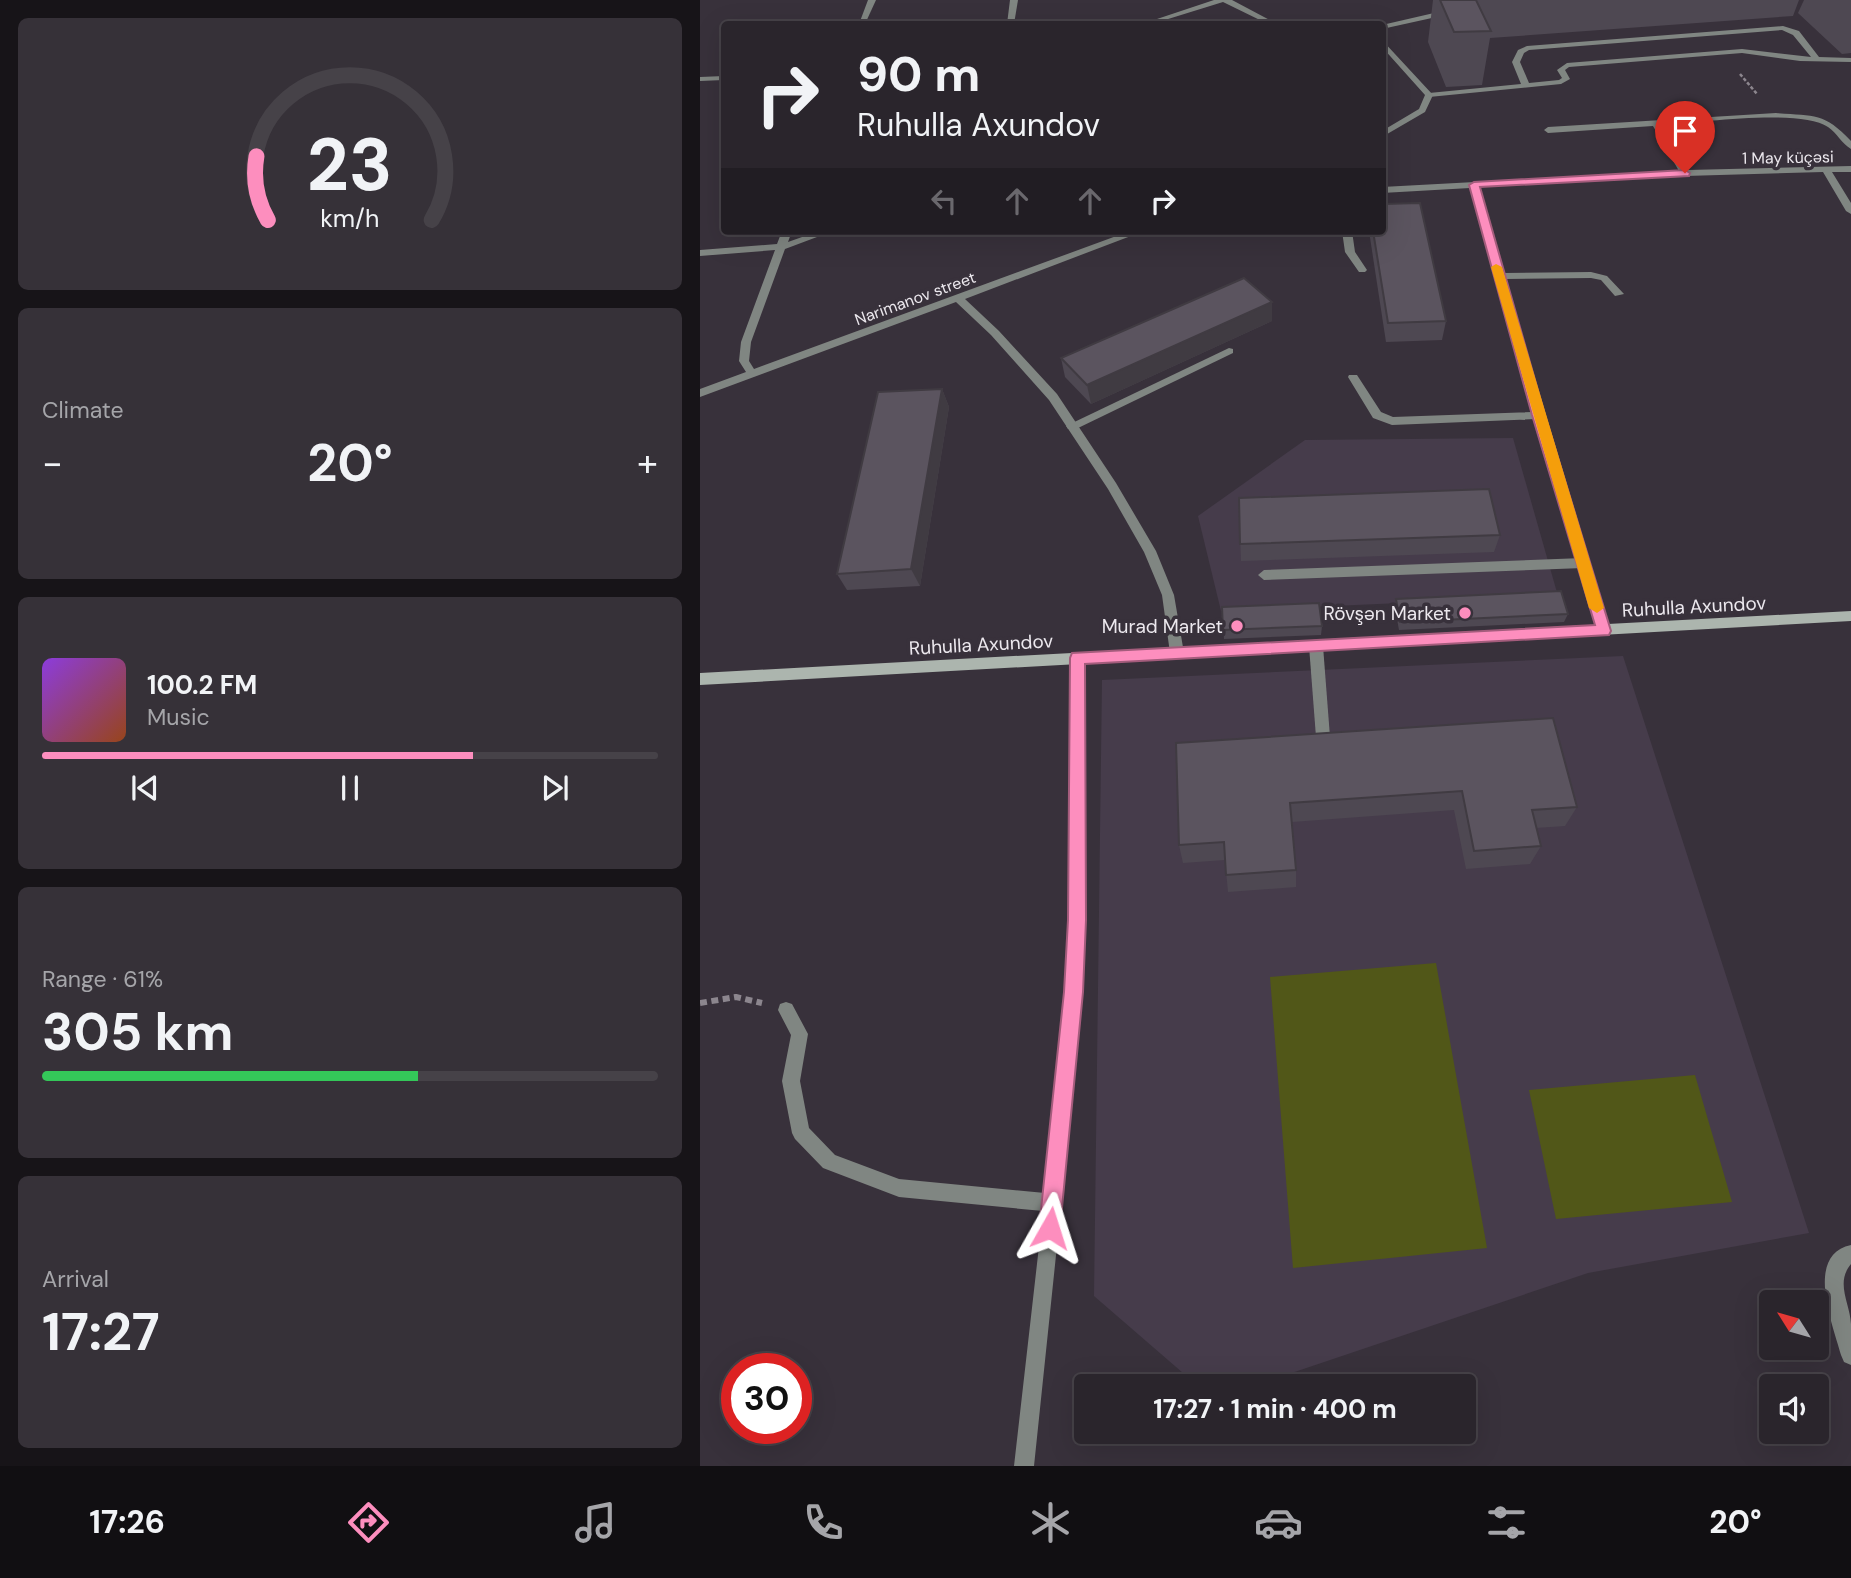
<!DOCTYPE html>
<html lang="en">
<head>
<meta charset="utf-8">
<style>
  body { margin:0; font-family:"DM Sans",sans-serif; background:#363138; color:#f1f3f6; height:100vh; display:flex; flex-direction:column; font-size:26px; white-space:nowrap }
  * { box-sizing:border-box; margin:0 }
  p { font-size:23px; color:#a5a5a9 }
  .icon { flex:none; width:38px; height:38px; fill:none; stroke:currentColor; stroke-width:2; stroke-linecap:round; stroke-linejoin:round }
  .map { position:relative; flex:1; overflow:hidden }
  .details { display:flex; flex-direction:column; gap:18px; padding:18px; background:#171418; width:700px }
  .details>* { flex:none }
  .hud { position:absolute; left:21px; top:21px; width:665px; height:214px; border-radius:7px; box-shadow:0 7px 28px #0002,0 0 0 2px #464248; background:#2a252c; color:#f1f3f6; overflow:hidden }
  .needle { width:46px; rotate:307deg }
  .tools { position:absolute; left:1059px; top:1290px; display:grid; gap:14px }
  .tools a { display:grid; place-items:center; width:70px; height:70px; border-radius:7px; background:#2a252c; box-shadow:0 7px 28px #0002,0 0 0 2px #464248; font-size:35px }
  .speed { position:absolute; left:21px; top:1353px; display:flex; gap:14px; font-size:35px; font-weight:700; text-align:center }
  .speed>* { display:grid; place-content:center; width:91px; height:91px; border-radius:50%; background:#2a252c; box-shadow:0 7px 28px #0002,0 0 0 2px #464248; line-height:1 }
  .speed .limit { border:10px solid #d22; background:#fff; color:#111 }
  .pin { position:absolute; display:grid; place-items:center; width:60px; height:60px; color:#fff; margin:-72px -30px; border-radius:50% 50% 50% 0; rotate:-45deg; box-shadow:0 0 7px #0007 }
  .pin .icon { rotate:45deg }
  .me { position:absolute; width:77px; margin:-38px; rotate:6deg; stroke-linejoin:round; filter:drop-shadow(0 0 5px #0008) }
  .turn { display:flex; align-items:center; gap:24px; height:147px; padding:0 21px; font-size:32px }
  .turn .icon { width:91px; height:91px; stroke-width:2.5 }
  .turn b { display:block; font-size:49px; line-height:60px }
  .lanes { display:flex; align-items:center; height:66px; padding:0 21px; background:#0003; justify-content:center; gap:35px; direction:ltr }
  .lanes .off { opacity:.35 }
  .big { font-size:52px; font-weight:700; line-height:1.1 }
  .details .card { flex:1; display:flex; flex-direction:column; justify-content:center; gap:10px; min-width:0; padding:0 24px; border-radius:10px; background:#363138 }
  .details .dial { align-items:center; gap:0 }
  .dial svg { height:182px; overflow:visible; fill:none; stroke:#464248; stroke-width:7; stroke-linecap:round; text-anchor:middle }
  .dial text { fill:#f1f3f6; stroke:none }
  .song { display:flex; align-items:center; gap:21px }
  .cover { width:84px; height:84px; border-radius:10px; background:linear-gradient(135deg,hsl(270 70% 55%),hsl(20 70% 35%)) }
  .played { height:7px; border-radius:4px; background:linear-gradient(90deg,#fd8ebe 70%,#464248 70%) }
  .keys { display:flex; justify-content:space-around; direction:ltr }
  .heat { display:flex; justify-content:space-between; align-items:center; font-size:38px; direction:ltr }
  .charge { height:10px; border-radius:5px; background:linear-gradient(90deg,#34c759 61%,#464248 0) }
  .trip { position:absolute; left:374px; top:1374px; width:402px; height:70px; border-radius:7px; background:#2a252c; box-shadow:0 7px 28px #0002,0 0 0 2px #464248; font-weight:700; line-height:70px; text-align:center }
  .dock { display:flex; height:112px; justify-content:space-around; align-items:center; background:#110f12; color:#a5a5a9 }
  .dock .icon { width:49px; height:49px }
  .dock .selected { color:#fd8ebe }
  .dock b { font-size:32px; color:#f1f3f6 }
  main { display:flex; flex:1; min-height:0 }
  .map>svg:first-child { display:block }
</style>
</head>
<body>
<main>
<section class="details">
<div class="card dial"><svg viewBox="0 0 100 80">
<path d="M14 69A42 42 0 1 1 86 69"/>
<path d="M14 69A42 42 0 0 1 9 41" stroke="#fd8ebe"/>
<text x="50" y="56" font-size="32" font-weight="700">23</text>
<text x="50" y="72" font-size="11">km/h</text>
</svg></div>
<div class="card"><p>Climate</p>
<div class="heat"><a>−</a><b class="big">20°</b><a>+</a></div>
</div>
<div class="card">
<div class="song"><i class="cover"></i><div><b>100.2 FM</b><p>Music</p></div></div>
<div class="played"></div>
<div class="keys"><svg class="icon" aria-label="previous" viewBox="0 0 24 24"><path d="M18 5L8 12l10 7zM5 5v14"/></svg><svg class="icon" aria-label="pause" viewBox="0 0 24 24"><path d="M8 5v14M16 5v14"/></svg><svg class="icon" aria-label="next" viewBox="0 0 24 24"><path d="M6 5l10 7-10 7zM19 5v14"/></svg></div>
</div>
<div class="card"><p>Range · 61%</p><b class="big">305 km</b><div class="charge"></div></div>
<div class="card"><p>Arrival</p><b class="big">17:27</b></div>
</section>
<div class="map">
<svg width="1151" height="1466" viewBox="0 0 1151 1466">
  <rect width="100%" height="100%" fill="#38313b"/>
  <g fill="#463c4b">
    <path d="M813,438L858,596L521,611L498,516L605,440Z"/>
    <path d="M923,656L1109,1233L888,1273L553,1386H498L394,1296L402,680Z"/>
  </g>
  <g fill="#515718">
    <path d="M736,963L787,1248L593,1268L570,977Z"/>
    <path d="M995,1075L1032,1202L856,1219L829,1090Z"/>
  </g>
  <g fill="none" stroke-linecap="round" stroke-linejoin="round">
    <path stroke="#8c868e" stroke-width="2.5" stroke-dasharray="3.5 2" stroke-linecap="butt" d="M1040,74L1057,94"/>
    <path stroke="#8c868e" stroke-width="6" stroke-dasharray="7 4.5" stroke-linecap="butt" d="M0,1003L36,997L62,1003"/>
    <g fill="#808682" fill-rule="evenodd">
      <path d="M1083,26L1099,31L1119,57L1151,58V62L1100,61L1042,53L869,67L865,70L870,79L861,84L729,97L725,95L729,93L821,84L812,62L818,50L827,46ZM1082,30L1093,35L1111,57L1042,49L867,63L857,70L862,78L859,80L829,83L820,62L824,53L829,50Z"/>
      <path d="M642,231H652L655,252L667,270L665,272H659L645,252Z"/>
      <path d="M529,348L533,349V353L376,429H368L366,426Z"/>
      <path d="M883,558L889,563L883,568L564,580L558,575L564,570Z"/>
      <path d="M616,641L623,646L630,737L628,741L623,743L618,741L616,737L609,646Z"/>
    </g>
    <g fill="#808682" fill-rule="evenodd">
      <path d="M168,0H176L165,24H159Z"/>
      <path d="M310,0H318L314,24H307Z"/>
      <path d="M514,0H532L577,24H568L523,2L452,24H442Z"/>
      <path d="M747,10L751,12L750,14L682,29V25Z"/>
      <path d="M682,40L733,95L725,112L682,137V131L719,109L725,95L682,47Z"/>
      <path d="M24,76V80L0,81V77Z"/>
      <path d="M1076,113C1114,116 1124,112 1151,141V149C1142,144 1137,133 1128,127C1100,108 997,123 961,125L988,170L1151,166V172H1132L1151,203V214L1146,211L1123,172L985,176L779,187L804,273L891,272L907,276L924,294L915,296L901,280L891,278L805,279L911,631L909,635H899L835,419L692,425L673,418L648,377L649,375H657L681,412L693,417L833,412L770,188L682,193V187L979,171L953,126L848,133L844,130L848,127Z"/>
      <path d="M82,231H92L88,242L119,231H133L85,249L51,342L49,361L54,369L430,231H444L265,299L299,331L357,394L416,483L456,551L474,595L484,653L482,657H472L470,653L462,595L444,552L408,489L349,400L291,335L256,302L0,397V389L46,372L39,361L41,342L75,250L0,256V250L77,244Z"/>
      <path d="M377,653L384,658L385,920L381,1016L334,1466H314L343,1211L199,1197L123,1168L95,1139L92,1133L82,1081L91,1035L78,1010L80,1004L86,1002L92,1004L108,1034L100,1081L109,1128L135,1155L199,1179L345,1193L365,1016L369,920L370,658Z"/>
      <path d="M1151,1245V1264C1135,1283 1150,1303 1151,1324C1151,1338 1151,1351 1151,1365L1144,1362L1141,1355C1133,1325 1104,1255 1151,1245Z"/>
    </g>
    <path fill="#acb5ae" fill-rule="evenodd" d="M1151,611V621L0,685V673Z"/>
  </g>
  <g fill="#4e4852">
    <path d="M733,0H1099L1093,16L790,38L782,85L746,87L728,42Z"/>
    <path d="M1104,0H1151V53L1142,54L1098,13Z"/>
    <path d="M669,231H682L746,321L742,340L686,342Z"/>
    <path d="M572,321L391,404L365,377L361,358Z"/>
    <path d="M242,389L249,407L220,586L147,590L137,574Z"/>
    <path d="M539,498L800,535L794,552L541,561Z"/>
    <path d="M696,599L868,614L864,622L699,630L695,608Z"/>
    <path d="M522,607L622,626L621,635L524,639Z"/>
    <path d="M476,743L877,807L865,826L836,828L841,846L830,864L766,869L754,810L592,822L596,870V887L528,892L525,860L483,863L479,845Z"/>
  </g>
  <g fill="#403b42">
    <path d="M572,302V321L391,404L387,385Z"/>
    <path d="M242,389L249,407L220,586L211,569Z"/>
  </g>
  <g fill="#5b545f" stroke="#403b42" stroke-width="2">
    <path d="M740,0H776L791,31L754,32Z"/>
    <path d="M720,203L746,321L688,323L673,231H682V204Z"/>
    <path d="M544,278L572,302L387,385L361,358Z"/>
    <path d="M242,389L211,569L137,574L178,392Z"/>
    <path d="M789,489L800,535L540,544L539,498Z"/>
    <path d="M861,591L868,614L700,622L696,599Z"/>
    <path d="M619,603L622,626L523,630L522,607Z"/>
    <path d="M853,718L877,807L832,810L841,846L774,851L762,791L590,803L596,870L526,875L524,842L479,845L476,743Z"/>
  </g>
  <path fill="#fd8ebe" stroke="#a45c7c" stroke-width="2" d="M985,170L990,173L989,176L780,187L845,415L911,631L909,635L385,664L386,920L383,992L360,1228L357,1236L350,1239L342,1236L339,1228L364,992L368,920L370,658L372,653L895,625L832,415L769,185L774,182Z"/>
  <path fill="#f59e0b" d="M796,264L802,267L904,608L897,613L889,608L791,267Z"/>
  <g fill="#fd8ebe" stroke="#38313b" stroke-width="2.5">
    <circle cx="765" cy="613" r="7"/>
    <circle cx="537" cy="626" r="7"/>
  </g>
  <g text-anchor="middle" stroke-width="7" stroke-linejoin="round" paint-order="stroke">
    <g font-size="16" fill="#ece8ee" stroke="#38313b">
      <text transform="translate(1088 157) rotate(-1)" y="6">1 May küçəsi</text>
      <text transform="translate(215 298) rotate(-20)" y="6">Narimanov street</text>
    </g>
    <g font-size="19" fill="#ece8ee" stroke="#38313b">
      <text transform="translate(994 606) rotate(-3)" y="7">Ruhulla Axundov</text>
      <text transform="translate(281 644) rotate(-3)" y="7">Ruhulla Axundov</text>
    </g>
    <g font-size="19" fill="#ece8ee" stroke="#38313b" text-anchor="end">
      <text x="751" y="620">Rövşən Market</text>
      <text x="523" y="633">Murad Market</text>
    </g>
  </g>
</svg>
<div class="tools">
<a><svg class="needle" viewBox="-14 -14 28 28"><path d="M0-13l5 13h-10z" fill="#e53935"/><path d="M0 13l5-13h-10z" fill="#a5a5a9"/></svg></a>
<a><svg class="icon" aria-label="sound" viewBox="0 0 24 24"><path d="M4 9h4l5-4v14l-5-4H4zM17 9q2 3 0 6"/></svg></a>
</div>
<div class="speed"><div class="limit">30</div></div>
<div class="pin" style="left:985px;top:173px;background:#d93025"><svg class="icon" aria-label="arrive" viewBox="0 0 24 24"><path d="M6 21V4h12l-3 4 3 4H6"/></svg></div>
<svg class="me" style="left:350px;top:1228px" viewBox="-20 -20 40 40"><path d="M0-17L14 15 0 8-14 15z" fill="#fd8ebe" stroke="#fff" stroke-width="4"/></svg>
<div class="trip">17:27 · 1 min · 400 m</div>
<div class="hud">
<div class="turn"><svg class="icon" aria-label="right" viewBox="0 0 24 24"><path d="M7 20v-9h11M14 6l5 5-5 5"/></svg><div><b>90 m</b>Ruhulla Axundov</div></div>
<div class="lanes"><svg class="icon off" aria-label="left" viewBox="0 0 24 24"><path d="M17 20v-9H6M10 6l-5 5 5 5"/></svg><svg class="icon off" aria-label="ahead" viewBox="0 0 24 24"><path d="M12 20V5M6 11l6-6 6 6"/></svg><svg class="icon off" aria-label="ahead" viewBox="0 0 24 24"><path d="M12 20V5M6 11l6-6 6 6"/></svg><svg class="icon" aria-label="right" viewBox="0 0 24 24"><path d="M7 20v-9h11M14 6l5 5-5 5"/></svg></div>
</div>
</div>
</main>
<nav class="dock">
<b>17:26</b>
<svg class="icon selected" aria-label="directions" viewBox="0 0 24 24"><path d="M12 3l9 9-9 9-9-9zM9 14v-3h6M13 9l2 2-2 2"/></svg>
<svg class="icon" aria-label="music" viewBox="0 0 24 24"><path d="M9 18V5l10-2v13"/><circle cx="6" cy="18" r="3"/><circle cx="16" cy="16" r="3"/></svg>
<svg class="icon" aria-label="phone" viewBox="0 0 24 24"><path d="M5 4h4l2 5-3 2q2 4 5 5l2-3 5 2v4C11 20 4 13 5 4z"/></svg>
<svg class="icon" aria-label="climate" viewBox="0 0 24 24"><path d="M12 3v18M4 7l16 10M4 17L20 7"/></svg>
<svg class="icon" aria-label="car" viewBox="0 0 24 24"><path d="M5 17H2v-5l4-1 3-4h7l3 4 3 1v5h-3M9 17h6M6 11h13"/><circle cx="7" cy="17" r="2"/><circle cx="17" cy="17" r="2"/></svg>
<svg class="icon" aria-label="filters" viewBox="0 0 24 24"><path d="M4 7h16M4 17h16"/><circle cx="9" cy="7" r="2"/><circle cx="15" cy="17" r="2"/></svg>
<b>20°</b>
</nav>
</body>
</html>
